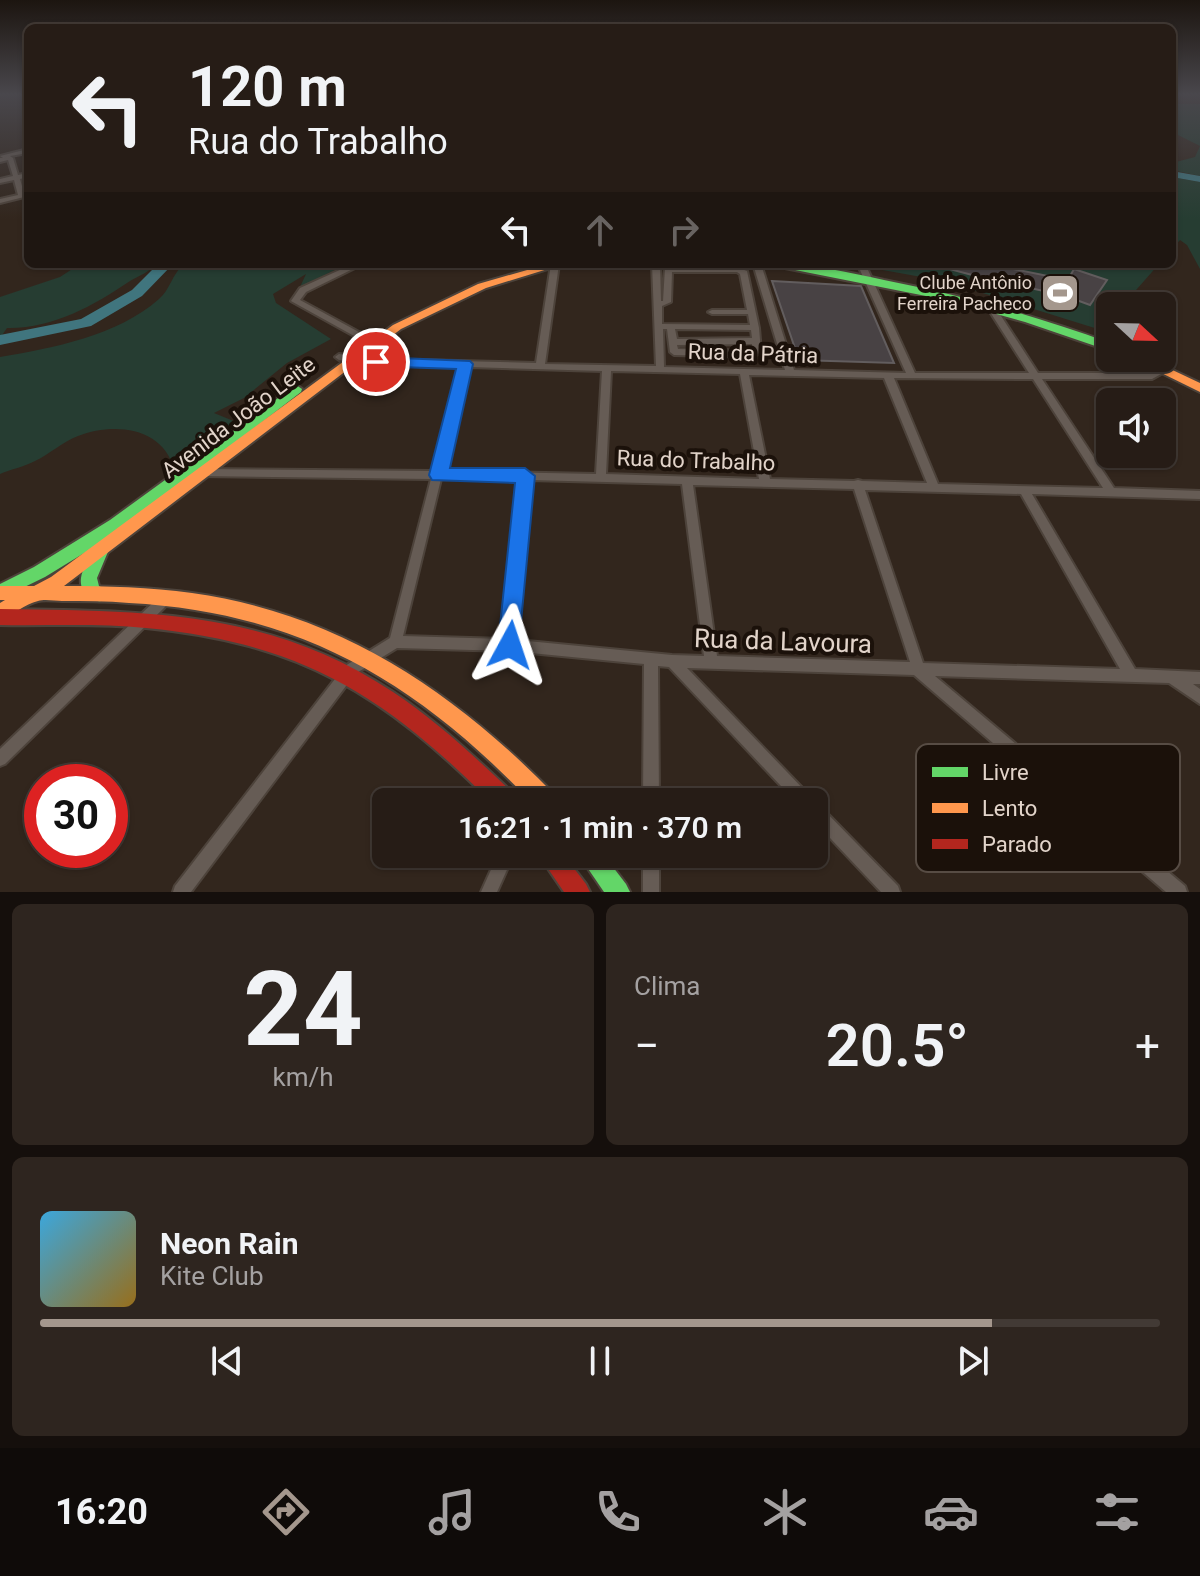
<!DOCTYPE html>
<html lang="pt">
<head>
<meta charset="utf-8">
<style>
  body { margin:0; font-family:Roboto,sans-serif; background:#2e251f; color:#f1f3f6; height:100vh; display:flex; flex-direction:column; font-size:30px; white-space:nowrap }
  * { box-sizing:border-box; margin:0 }
  p { font-size:26px; color:#a4a1a1 }
  .icon { flex:none; width:44px; height:44px; fill:none; stroke:currentColor; stroke-width:2; stroke-linecap:round; stroke-linejoin:round }
  .map { position:relative; height:892px; overflow:hidden }
  .panel { display:flex; flex-direction:column; gap:12px; padding:12px; background:#150f0c; flex:1 }
  .panel>* { flex:none }
  .top-card { position:absolute; left:24px; top:24px; width:1152px; height:244px; border-radius:12px; box-shadow:0 2px 6px #0004,0 0 0 2px #423a35; background:#261c16; color:#f1f3f6; overflow:hidden }
  .needle { width:52px; rotate:112deg }
  .fabs { position:absolute; left:1096px; top:292px; display:grid; gap:16px }
  .fabs a { display:grid; place-items:center; width:80px; height:80px; border-radius:12px; background:#261c16; box-shadow:0 2px 6px #0004,0 0 0 2px #423a35; font-size:40px }
  .speed { position:absolute; left:24px; top:764px; display:flex; gap:16px; font-size:40px; font-weight:700; text-align:center }
  .speed>* { display:grid; place-content:center; width:104px; height:104px; border-radius:50%; background:#261c16; box-shadow:0 2px 6px #0004,0 0 0 2px #423a35; line-height:1 }
  .speed .limit { border:12px solid #d22; background:#fff; color:#111 }
  .pin { position:absolute; display:grid; place-items:center; width:68px; height:68px; color:#fff; margin:-34px; border:4px solid #fff; border-radius:50%; box-shadow:0 2px 8px #0007 }
  .me { position:absolute; width:88px; margin:-44px; rotate:5deg; stroke-linejoin:round; filter:drop-shadow(0 0 6px #0008) }
  .turn { display:flex; align-items:center; gap:28px; height:168px; padding:0 32px; font-size:36px }
  .turn .icon { width:104px; height:104px; stroke-width:2.5 }
  .turn b { display:block; font-size:56px; line-height:68px }
  .lanes { display:flex; align-items:center; height:76px; padding:0 32px; background:#0003; justify-content:center; gap:40px; direction:ltr }
  .lanes .off { opacity:.35 }
  .big { font-size:60px; font-weight:600; line-height:1.1 }
  .panel .tile { flex:1; display:flex; flex-direction:column; justify-content:center; gap:12px; min-width:0; padding:0 28px; border-radius:12px; background:#2e251f }
  .panel .dial { align-items:center; gap:0 }
  .dial b { font-size:104px; line-height:1 }
  .song { display:flex; align-items:center; gap:24px }
  .cover { width:96px; height:96px; border-radius:12px; background:linear-gradient(135deg,hsl(200 70% 55%),hsl(40 70% 35%)) }
  .played { height:8px; border-radius:4px; background:linear-gradient(90deg,#a4978d 85%,#423a35 85%) }
  .keys { display:flex; justify-content:space-around; direction:ltr }
  .heat { display:flex; justify-content:space-between; align-items:center; font-size:44px; direction:ltr }
  .panel .tiles { flex:1; display:grid; gap:12px; grid-template-columns:1fr 1fr }
  .tile:last-child { grid-column:span 2 }
  .trip { position:absolute; left:372px; top:788px; width:456px; height:80px; border-radius:12px; background:#261c16; box-shadow:0 2px 6px #0004,0 0 0 2px #423a35; font-weight:600; line-height:80px; text-align:center }
  .tab-bar { display:flex; height:128px; justify-content:space-around; align-items:center; background:#0f0b09; color:#a4a1a1 }
  .tab-bar .icon { width:56px; height:56px }
  .tab-bar .selected { color:#a4978d }
  .tab-bar b { font-size:36px; color:#f1f3f6 }
  .map>svg:first-child { display:block }
</style>
</head>
<body>
<div class="map">
<svg width="1200" height="892" viewBox="0 0 1200 892">
  <rect width="100%" height="100%" fill="#32261d"/>
  <g fill="#263d32">
    <path d="M1172,104H1200V176L1172,170V163L1195,157L1200,146L1172,132Z"/>
    <path d="M1172,177L1200,182V269L1187,245L1180,240L1172,249V224L1178,221L1172,220Z"/>
    <path d="M80,264H155C147,274 140,275 130,281C93,306 52,329 7,328L0,338V297L60,277Z"/>
    <path d="M184,264H347L300,287L306,274L273,294L276,303L331,339L287,363L244,398L214,413L236,422L174,470C164,427 114,422 78,436C62,442 50,454 35,461C24,467 11,469 0,474V357C53,348 117,336 159,299C170,290 172,274 184,264Z"/>
    <path d="M849,264H1159L1122,306H1110V320L1101,330L944,281Z"/>
  </g>
  <g fill="none" stroke-linecap="round" stroke-linejoin="round">
    <g fill="#40757e" fill-rule="evenodd">
      <path d="M1172,171L1200,176V182L1172,177Z"/>
      <path d="M158,264H173L142,296L91,326L0,345V335L81,319L132,290Z"/>
    </g>
  </g>
  <g fill="#484244" stroke="#625d5e" stroke-width="2">
    <path d="M942,264H988L1053,277V293L1016,285V280L992,275L986,278L976,276L942,267Z"/>
    <path d="M1074,269L1107,280L1090,305L1060,294Z"/>
    <path d="M772,281L861,286L894,363L799,360Z"/>
  </g>
  <g fill="none" stroke-linecap="round" stroke-linejoin="round">
    <g stroke="#4d433b" stroke-width="4">
      <g id="street">
        <path d="M28,149V153L10,156L13,158L18,175L28,173V177L20,179L24,193L28,194V196L0,203V199L18,195L14,180L0,183V179L13,176L8,160L0,162V158H3L0,156Z"/>
        <path d="M353,264H363L306,292L300,300L368,337V341L365,342L291,301L300,288Z"/>
        <path d="M551,264H559L545,364L656,366L652,264H660L661,301H663L665,268H739L747,271L759,328L761,352L753,357L674,355L670,352L667,329H663L664,367L785,370L753,264H761L794,370L906,373L860,270L864,268L868,270L915,373H1029L985,304L989,302H992L1038,373H1150L1166,364H1172L1173,366L1172,368L1152,379H1042L1114,488L1200,491V499L1032,494L1135,669L1200,672V684H1193L1200,689V704L1169,683L935,676L1185,886L1187,892H1166L914,675L687,668L811,797L814,802H796L669,667L658,666L659,802H643L644,664L510,651L397,648L355,674L191,892H173L175,886L345,666L390,638L431,479L202,476L198,475L197,472L198,469L433,471L460,367L376,365L339,360L335,357L339,354L376,359L536,363ZM672,272H737L740,274L747,310H712L708,312L712,314H748L750,325L662,324V306L671,302ZM675,329L751,330L752,338L677,339ZM752,344V351L678,349L677,345ZM469,367L602,371L596,474L443,471ZM611,371L740,374L759,479L606,474ZM749,375L884,378L927,483L862,481L858,480L854,481L770,479ZM894,378L1033,379L1103,488L938,484ZM441,479L519,480L504,639L403,636ZM530,480L682,484L704,656L672,655L517,640ZM693,485L854,489L910,662L717,656ZM865,490L1021,494L1120,669L923,663Z"/>
        <path d="M165,594L169,595L171,599L169,603L5,764L0,766V749L161,595Z"/>
        <path d="M814,802L819,805L898,886L900,892H881L814,821Z"/>
        <path d="M498,854H514L497,892H481Z"/>
        <rect x="643" y="854" width="16" height="38"/>
      </g>
    </g>
    <g stroke="#4d433b" stroke-width="4">
      <g id="fast">
        <path d="M775,264C812,264 848,272 884,280C961,295 1036,316 1110,343V351L1025,322L946,300L780,267Z"/>
        <path d="M296,385L302,389L301,392L158,502L103,541L108,542L110,547L97,578L99,586L106,590L109,595L106,600C92,605 79,593 81,578C82,569 90,556 94,547L45,577L0,599V584L34,567L110,520Z"/>
        <path d="M578,854H603L626,884L630,892H604Z"/>
      </g>
    </g>
    <g stroke="#4d433b" stroke-width="4">
      <g id="slow">
        <path d="M548,264H564L486,288L401,329L64,586C107,586 150,587 192,593C340,614 452,690 554,794L557,802H531C416,681 298,612 129,603C107,601 85,601 62,601C55,601 45,599 38,601C25,604 13,615 0,620V603L5,600H0V586H34L51,577L393,325L478,284Z"/>
        <path d="M1131,358H1147L1200,383V392Z"/>
      </g>
    </g>
    <g stroke="#4d433b" stroke-width="4">
      <g id="jam">
        <path d="M0,609C142,611 269,609 393,692C437,721 476,758 514,794L517,802H491C383,694 301,643 146,628C98,623 49,626 0,625Z"/>
        <path d="M538,854H563L586,884L590,892H564Z"/>
      </g>
    </g>
    <use href="#street" fill="#665c55" fill-rule="evenodd"/>
    <use href="#fast" fill="#63d668" fill-rule="evenodd"/>
    <use href="#slow" fill="#ff974d" fill-rule="evenodd"/>
    <use href="#jam" fill="#b3261e" fill-rule="evenodd"/>
  </g>
  <linearGradient id="sky" x2="0" y2="1"><stop stop-color="#1c1510"/><stop offset="0.43" stop-color="#49474c"/><stop offset="1" stop-color="#49474c" stop-opacity="0"/></linearGradient>
  <rect width="1200" height="219" fill="url(#sky)"/>
  <path fill="#1a73e8" stroke="#114b97" stroke-width="2" d="M376,357L470,361L473,364L450,468H525L535,476L518,653L510,656L501,653L498,645L515,483L432,480L429,475L456,369L370,366L368,362Z"/>
  <defs>
    <g id="stadium-square" transform="scale(2)"><rect x="-9" y="-9" width="18" height="18" rx="4" fill="#a4978d" stroke="#1b110a"/><path d="M0-5a6.5 5 0 1 0 0 10a6.5 5 0 1 0 0-10ZM-3.5-1.8h7v3.6h-7Z" fill="#fff"/></g>
  </defs>
  <g fill-rule="evenodd">
    <use href="#stadium-square" x="1060" y="293"/>
  </g>
  <g text-anchor="middle" stroke-width="8" stroke-linejoin="round" paint-order="stroke">
    <g font-size="18" fill="#e2d4ca" stroke="#1b110a" text-anchor="end">
      <text x="1032" y="289">Clube Antônio<tspan x="1032" dy="21">Ferreira Pacheco</tspan></text>
    </g>
    <g font-size="22" fill="#e2d4ca" stroke="#1b110a">
      <text transform="translate(753 353) rotate(2)" y="8">Rua da Pátria</text>
      <text transform="translate(238 417) rotate(-37)" y="8">Avenida João Leite</text>
      <text transform="translate(696 460) rotate(2)" y="8">Rua do Trabalho</text>
    </g>
    <g font-size="26" fill="#e2d4ca" stroke="#1b110a">
      <text transform="translate(783 641) rotate(2)" y="9">Rua da Lavoura</text>
    </g>
  </g>
  <rect x="916" y="744" width="264" height="128" rx="12" fill="#1b110a" stroke="#574c44" stroke-width="2"/>
  <rect x="932" y="767" width="36" height="10" fill="#63d668"/>
  <rect x="932" y="803" width="36" height="10" fill="#ff974d"/>
  <rect x="932" y="839" width="36" height="10" fill="#b3261e"/>
  <g font-size="22" fill="#e2d4ca">
    <text x="982" y="780">Livre</text>
    <text x="982" y="816">Lento</text>
    <text x="982" y="852">Parado</text>
  </g>
</svg>
<div class="fabs">
<a><svg class="needle" viewBox="-14 -14 28 28"><path d="M0-13l5 13h-10z" fill="#e53935"/><path d="M0 13l5-13h-10z" fill="#a4a1a1"/></svg></a>
<a><svg class="icon" aria-label="sound" viewBox="0 0 24 24"><path d="M4 9h4l5-4v14l-5-4H4zM17 9q2 3 0 6"/></svg></a>
</div>
<div class="speed"><div class="limit">30</div></div>
<div class="pin" style="left:376px;top:362px;background:#d93025"><svg class="icon" aria-label="arrive" viewBox="0 0 24 24"><path d="M6 21V4h12l-3 4 3 4H6"/></svg></div>
<svg class="me" style="left:510px;top:645px" viewBox="-20 -20 40 40"><path d="M0-17L14 15 0 8-14 15z" fill="#1a73e8" stroke="#fff" stroke-width="4"/></svg>
<div class="trip">16:21 · 1 min · 370 m</div>
<div class="top-card">
<div class="turn"><svg class="icon" aria-label="left" viewBox="0 0 24 24"><path d="M17 20v-9H6M10 6l-5 5 5 5"/></svg><div><b>120 m</b>Rua do Trabalho</div></div>
<div class="lanes"><svg class="icon" aria-label="left" viewBox="0 0 24 24"><path d="M17 20v-9H6M10 6l-5 5 5 5"/></svg><svg class="icon off" aria-label="ahead" viewBox="0 0 24 24"><path d="M12 20V5M6 11l6-6 6 6"/></svg><svg class="icon off" aria-label="right" viewBox="0 0 24 24"><path d="M7 20v-9h11M14 6l5 5-5 5"/></svg></div>
</div>
</div>
<section class="panel">
<div class="tiles">
<div class="tile dial"><b>24</b><p>km/h</p></div>
<div class="tile"><p>Clima</p>
<div class="heat"><a>−</a><b class="big">20.5°</b><a>+</a></div>
</div>
<div class="tile">
<div class="song"><i class="cover"></i><div><b>Neon Rain</b><p>Kite Club</p></div></div>
<div class="played"></div>
<div class="keys"><svg class="icon" aria-label="previous" viewBox="0 0 24 24"><path d="M18 5L8 12l10 7zM5 5v14"/></svg><svg class="icon" aria-label="pause" viewBox="0 0 24 24"><path d="M8 5v14M16 5v14"/></svg><svg class="icon" aria-label="next" viewBox="0 0 24 24"><path d="M6 5l10 7-10 7zM19 5v14"/></svg></div>
</div>
</div>
</section>
<nav class="tab-bar">
<b>16:20</b>
<svg class="icon selected" aria-label="directions" viewBox="0 0 24 24"><path d="M12 3l9 9-9 9-9-9zM9 14v-3h6M13 9l2 2-2 2"/></svg>
<svg class="icon" aria-label="music" viewBox="0 0 24 24"><path d="M9 18V5l10-2v13"/><circle cx="6" cy="18" r="3"/><circle cx="16" cy="16" r="3"/></svg>
<svg class="icon" aria-label="phone" viewBox="0 0 24 24"><path d="M5 4h4l2 5-3 2q2 4 5 5l2-3 5 2v4C11 20 4 13 5 4z"/></svg>
<svg class="icon" aria-label="climate" viewBox="0 0 24 24"><path d="M12 3v18M4 7l16 10M4 17L20 7"/></svg>
<svg class="icon" aria-label="car" viewBox="0 0 24 24"><path d="M5 17H2v-5l4-1 3-4h7l3 4 3 1v5h-3M9 17h6M6 11h13"/><circle cx="7" cy="17" r="2"/><circle cx="17" cy="17" r="2"/></svg>
<svg class="icon" aria-label="filters" viewBox="0 0 24 24"><path d="M4 7h16M4 17h16"/><circle cx="9" cy="7" r="2"/><circle cx="15" cy="17" r="2"/></svg>
</nav>
</body>
</html>
